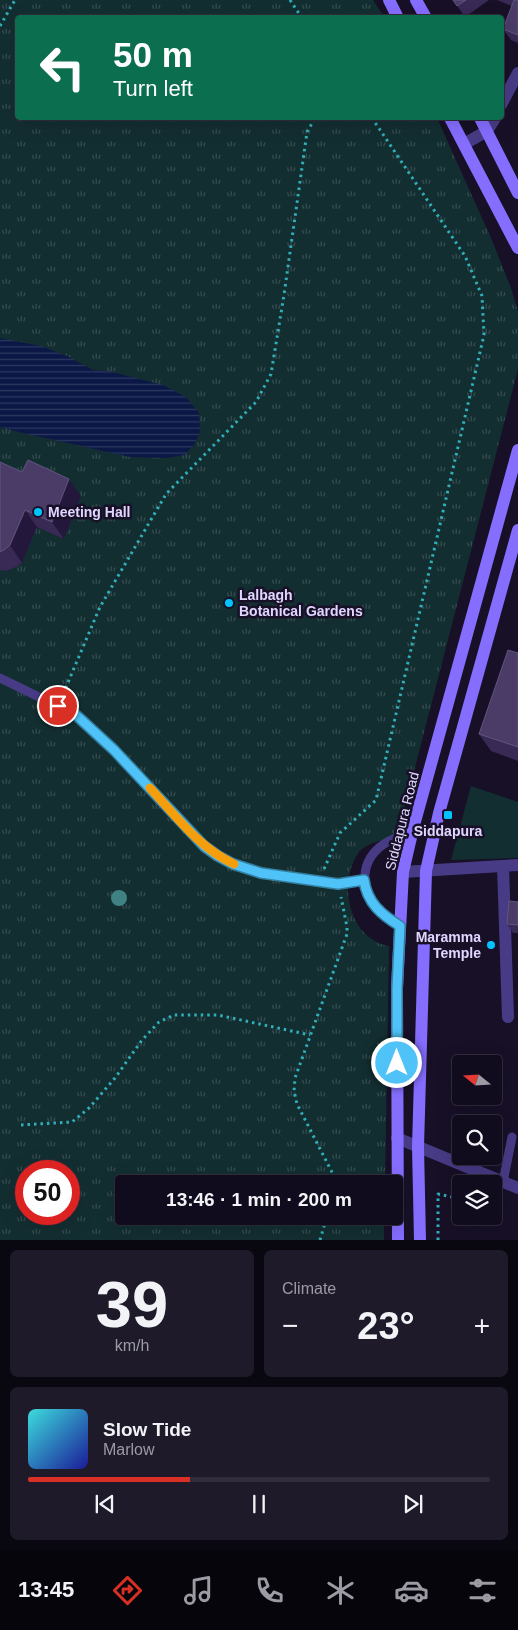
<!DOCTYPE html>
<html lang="en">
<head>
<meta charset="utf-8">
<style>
  body { margin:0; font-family:Helvetica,sans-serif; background:#1e1a2a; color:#f1f3f6; height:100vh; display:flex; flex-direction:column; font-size:19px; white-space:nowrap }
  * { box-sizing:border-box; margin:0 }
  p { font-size:16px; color:#9c9ba4 }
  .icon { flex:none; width:28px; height:28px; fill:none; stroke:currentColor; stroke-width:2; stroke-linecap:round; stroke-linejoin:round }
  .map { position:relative; height:1240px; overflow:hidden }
  .details { display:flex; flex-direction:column; gap:10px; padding:10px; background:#090710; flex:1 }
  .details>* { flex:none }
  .banner { position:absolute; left:15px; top:15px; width:489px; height:105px; border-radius:5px; box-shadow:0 5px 20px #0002,0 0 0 1px #302c3b; background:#0b6e4f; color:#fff; overflow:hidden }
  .needle { width:32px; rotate:288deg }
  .controls { position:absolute; left:452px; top:1055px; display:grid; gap:10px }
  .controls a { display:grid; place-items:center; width:50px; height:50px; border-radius:5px; background:#110c1d; box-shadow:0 5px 20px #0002,0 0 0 1px #302c3b; font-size:25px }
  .speed { position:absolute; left:15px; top:1160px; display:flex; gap:10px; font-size:25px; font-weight:700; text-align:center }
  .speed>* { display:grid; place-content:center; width:65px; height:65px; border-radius:50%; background:#110c1d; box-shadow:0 5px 20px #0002,0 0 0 1px #302c3b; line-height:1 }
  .speed .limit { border:8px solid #d22; background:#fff; color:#111 }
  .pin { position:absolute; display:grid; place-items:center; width:42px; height:42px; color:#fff; margin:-21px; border:2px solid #fff; border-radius:50%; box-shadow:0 1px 5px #0007 }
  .me { position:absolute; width:55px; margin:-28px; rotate:0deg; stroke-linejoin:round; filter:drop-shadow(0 0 4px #0008) }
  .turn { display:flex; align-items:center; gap:18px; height:105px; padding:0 15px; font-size:22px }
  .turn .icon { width:65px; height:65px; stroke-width:2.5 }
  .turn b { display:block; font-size:35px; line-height:42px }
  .big { font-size:38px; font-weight:700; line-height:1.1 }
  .details .widget { flex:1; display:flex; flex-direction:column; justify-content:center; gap:8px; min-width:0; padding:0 18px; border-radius:8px; background:#1e1a2a }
  .details .dial { align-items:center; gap:0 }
  .dial b { font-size:65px; line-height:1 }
  .song { display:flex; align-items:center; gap:15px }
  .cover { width:60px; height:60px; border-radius:8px; background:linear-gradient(135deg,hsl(180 70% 55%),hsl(240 70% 35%)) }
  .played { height:5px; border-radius:2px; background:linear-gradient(90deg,#d93025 35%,#302c3b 35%) }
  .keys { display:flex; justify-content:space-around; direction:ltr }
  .heat { display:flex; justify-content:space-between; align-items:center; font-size:28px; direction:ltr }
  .details .tiles { flex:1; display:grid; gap:10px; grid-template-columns:1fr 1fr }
  .widget:last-child { grid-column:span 2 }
  .trip { position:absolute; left:115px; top:1175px; width:288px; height:50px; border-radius:5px; background:#110c1d; box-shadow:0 5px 20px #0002,0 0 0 1px #302c3b; font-weight:700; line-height:50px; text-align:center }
  .dock { display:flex; height:80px; justify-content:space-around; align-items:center; background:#07050c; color:#9c9ba4 }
  .dock .icon { width:35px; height:35px }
  .dock .selected { color:#d93025 }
  .dock b { font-size:22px; color:#f1f3f6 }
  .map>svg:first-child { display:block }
</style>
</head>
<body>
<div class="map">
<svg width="518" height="1240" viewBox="0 0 518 1240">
  <defs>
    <pattern id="grass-tufts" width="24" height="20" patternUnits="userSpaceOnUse" patternTransform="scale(1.25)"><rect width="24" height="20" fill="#132e31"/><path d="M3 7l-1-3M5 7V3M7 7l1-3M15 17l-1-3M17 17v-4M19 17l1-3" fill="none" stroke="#354c50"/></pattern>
    <pattern id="water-rules" width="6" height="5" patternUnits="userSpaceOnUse" patternTransform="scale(1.25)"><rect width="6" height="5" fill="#0b1845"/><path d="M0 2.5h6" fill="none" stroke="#2e3961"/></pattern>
  </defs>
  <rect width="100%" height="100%" fill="#171027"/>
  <path fill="url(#grass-tufts)" fill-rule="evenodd" d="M0,0H373L384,17L18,18V118H437L491,238L511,288L518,312V369L397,837C386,839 366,843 359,852C340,878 346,925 375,941C379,944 385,945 389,946L385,1184H124V1216H384V1240H0ZM26,1171H69V1214H26Z"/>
  <path fill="#132e31" d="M471,786L518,802V858L451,860Z"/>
  <path fill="url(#water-rules)" d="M0,338L41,346L67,356L93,370L108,371L163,385L186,397L199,413L200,432L194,445L184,455L166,458L130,457L23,433L0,427Z"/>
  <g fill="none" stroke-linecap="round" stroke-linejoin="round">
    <g stroke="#30aeb9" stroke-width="3" stroke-dasharray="2.5 4" stroke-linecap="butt">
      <path d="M290,0L302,18"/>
      <path d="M0,26L15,0"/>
      <path d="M63,694L100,607L166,494L256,402L271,374L284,295L307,132L315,118"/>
      <path d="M324,869L340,833L376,800L484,335L482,296L465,256L372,118"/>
      <path d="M21,1125L72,1122L89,1108L115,1078L142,1040L159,1022L174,1015H218L310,1035"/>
      <path d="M336,1184L337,1182L297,1104L294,1091L295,1078L347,934V927L341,897"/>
      <path d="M320,1240L327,1216"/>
      <path d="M438,1240V1194L461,1199"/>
    </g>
    <g stroke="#483b86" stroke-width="9">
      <path d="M0,678L76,715L114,750L204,846L218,856L233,864L261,873L338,883L364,880"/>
      <path d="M400,926C393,922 385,917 378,910C359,890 360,860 384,844C393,838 403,835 412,832"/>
      <path d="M503,1182L512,1137"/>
    </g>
    <g stroke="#483b86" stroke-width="12">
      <path d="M501,105L518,73"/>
      <path d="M464,144L487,131L495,118"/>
      <path d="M503,866L508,1017"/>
      <path d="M403,872L518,865"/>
      <path d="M397,1138L518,1188"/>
    </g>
    <g stroke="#856dfe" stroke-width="12">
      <path d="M389,0L398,18"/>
      <path d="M416,0L426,18"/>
      <path d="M450,118L518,248"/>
      <path d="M480,118L518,193"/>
      <path d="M398,1240L397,988L403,872L413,829L518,450"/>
      <path d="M420,1240L418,1147L426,871L439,813L518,530"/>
    </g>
  </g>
  <circle fill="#408284" cx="119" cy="898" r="8"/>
  <g fill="#382955">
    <path d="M453,0H489L465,17Z"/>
    <path d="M497,0H518V43L511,40L503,29L512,6Z"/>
    <path d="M0,462L81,496L64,539L37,527L22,563L16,567L6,571L0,570Z"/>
    <path d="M518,653V761L491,751L479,734Z"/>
    <path d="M518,902V933H513L507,924Z"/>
  </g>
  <g fill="#23173b">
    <path d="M69,479L81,496L64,539L52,522Z"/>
    <path d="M25,510L37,527L22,563L10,545Z"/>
  </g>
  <g fill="#4a3c67" stroke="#61547f">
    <path d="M453,0H466L457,6Z"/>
    <path d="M514,0H518V35L503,29Z"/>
    <path d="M28,460L69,479L52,522L25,510L10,545L4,550L0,552V462L22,472Z"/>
    <path d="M508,650L518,653V747L479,734Z"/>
    <path d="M509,901L518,902V925L507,924Z"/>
  </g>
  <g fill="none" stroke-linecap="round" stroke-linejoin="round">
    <g stroke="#337fa1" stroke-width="12">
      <path id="route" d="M58,706L76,715L114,750L204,846L218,856L233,864L261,873L338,884L364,880C367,903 382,915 400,926L397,988V1063"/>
    </g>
    <use href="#route" stroke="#4fc3f7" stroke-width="9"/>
    <path stroke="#f59e0b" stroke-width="9" d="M150,788C176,816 199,848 234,864"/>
  </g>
  <g fill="#03c3fe" stroke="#171027" stroke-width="2">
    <circle cx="38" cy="512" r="5"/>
    <circle cx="229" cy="603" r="5"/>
    <rect x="443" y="810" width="10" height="10" rx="2.5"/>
    <circle cx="491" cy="945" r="5"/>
  </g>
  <g text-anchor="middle" stroke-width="5" stroke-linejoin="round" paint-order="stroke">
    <g font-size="14" font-weight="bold" fill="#e0d6ff" stroke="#171027" text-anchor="start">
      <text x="48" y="517">Meeting Hall</text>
      <text x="239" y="600">Lalbagh<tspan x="239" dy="16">Botanical Gardens</tspan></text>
      <text x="448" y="836" text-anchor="middle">Siddapura</text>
      <text x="481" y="942" text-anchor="end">Maramma<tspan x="481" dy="16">Temple</tspan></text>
    </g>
    <g font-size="14" fill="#e0d6ff" stroke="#171027">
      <text transform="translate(402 821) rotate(-76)" y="5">Siddapura Road</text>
    </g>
  </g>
</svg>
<div class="controls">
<a><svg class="needle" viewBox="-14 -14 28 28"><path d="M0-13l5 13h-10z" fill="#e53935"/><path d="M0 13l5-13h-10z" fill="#9c9ba4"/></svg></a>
<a><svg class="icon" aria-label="search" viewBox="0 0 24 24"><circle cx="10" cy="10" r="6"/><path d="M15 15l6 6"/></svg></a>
<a><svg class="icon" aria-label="layers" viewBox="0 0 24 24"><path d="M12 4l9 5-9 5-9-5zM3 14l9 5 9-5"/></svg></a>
</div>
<div class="speed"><div class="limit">50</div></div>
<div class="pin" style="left:58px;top:706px;background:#d93025"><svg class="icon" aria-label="arrive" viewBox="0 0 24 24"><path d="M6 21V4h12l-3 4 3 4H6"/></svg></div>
<svg class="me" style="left:397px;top:1063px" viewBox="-20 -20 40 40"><circle r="17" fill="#4fc3f7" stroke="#fff" stroke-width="3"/><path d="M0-11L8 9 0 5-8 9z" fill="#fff"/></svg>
<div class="trip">13:46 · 1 min · 200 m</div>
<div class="banner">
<div class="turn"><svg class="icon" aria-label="left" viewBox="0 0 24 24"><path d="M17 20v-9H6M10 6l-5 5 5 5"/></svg><div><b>50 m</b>Turn left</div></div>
</div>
</div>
<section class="details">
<div class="tiles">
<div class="widget dial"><b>39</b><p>km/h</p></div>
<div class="widget"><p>Climate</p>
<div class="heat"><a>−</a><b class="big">23°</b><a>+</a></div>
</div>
<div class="widget">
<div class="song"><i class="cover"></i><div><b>Slow Tide</b><p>Marlow</p></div></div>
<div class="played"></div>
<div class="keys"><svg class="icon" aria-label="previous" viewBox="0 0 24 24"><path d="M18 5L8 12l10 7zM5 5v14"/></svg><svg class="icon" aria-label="pause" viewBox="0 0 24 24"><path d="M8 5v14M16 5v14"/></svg><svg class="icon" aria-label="next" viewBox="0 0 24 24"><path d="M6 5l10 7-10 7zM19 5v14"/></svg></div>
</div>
</div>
</section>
<nav class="dock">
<b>13:45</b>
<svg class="icon selected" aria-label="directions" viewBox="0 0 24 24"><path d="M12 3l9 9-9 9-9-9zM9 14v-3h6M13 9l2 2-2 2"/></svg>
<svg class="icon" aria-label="music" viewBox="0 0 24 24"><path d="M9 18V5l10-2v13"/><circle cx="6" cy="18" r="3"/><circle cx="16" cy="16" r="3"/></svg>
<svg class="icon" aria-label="phone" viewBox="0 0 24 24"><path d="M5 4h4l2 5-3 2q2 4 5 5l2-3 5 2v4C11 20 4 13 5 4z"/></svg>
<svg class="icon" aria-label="climate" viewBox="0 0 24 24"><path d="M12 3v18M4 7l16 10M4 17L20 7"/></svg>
<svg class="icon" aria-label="car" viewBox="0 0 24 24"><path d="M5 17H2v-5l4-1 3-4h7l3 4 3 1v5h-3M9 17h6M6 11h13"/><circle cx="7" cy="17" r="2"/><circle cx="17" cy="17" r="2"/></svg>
<svg class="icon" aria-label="filters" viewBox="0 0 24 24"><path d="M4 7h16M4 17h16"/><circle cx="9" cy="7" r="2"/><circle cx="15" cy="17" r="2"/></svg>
</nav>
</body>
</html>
